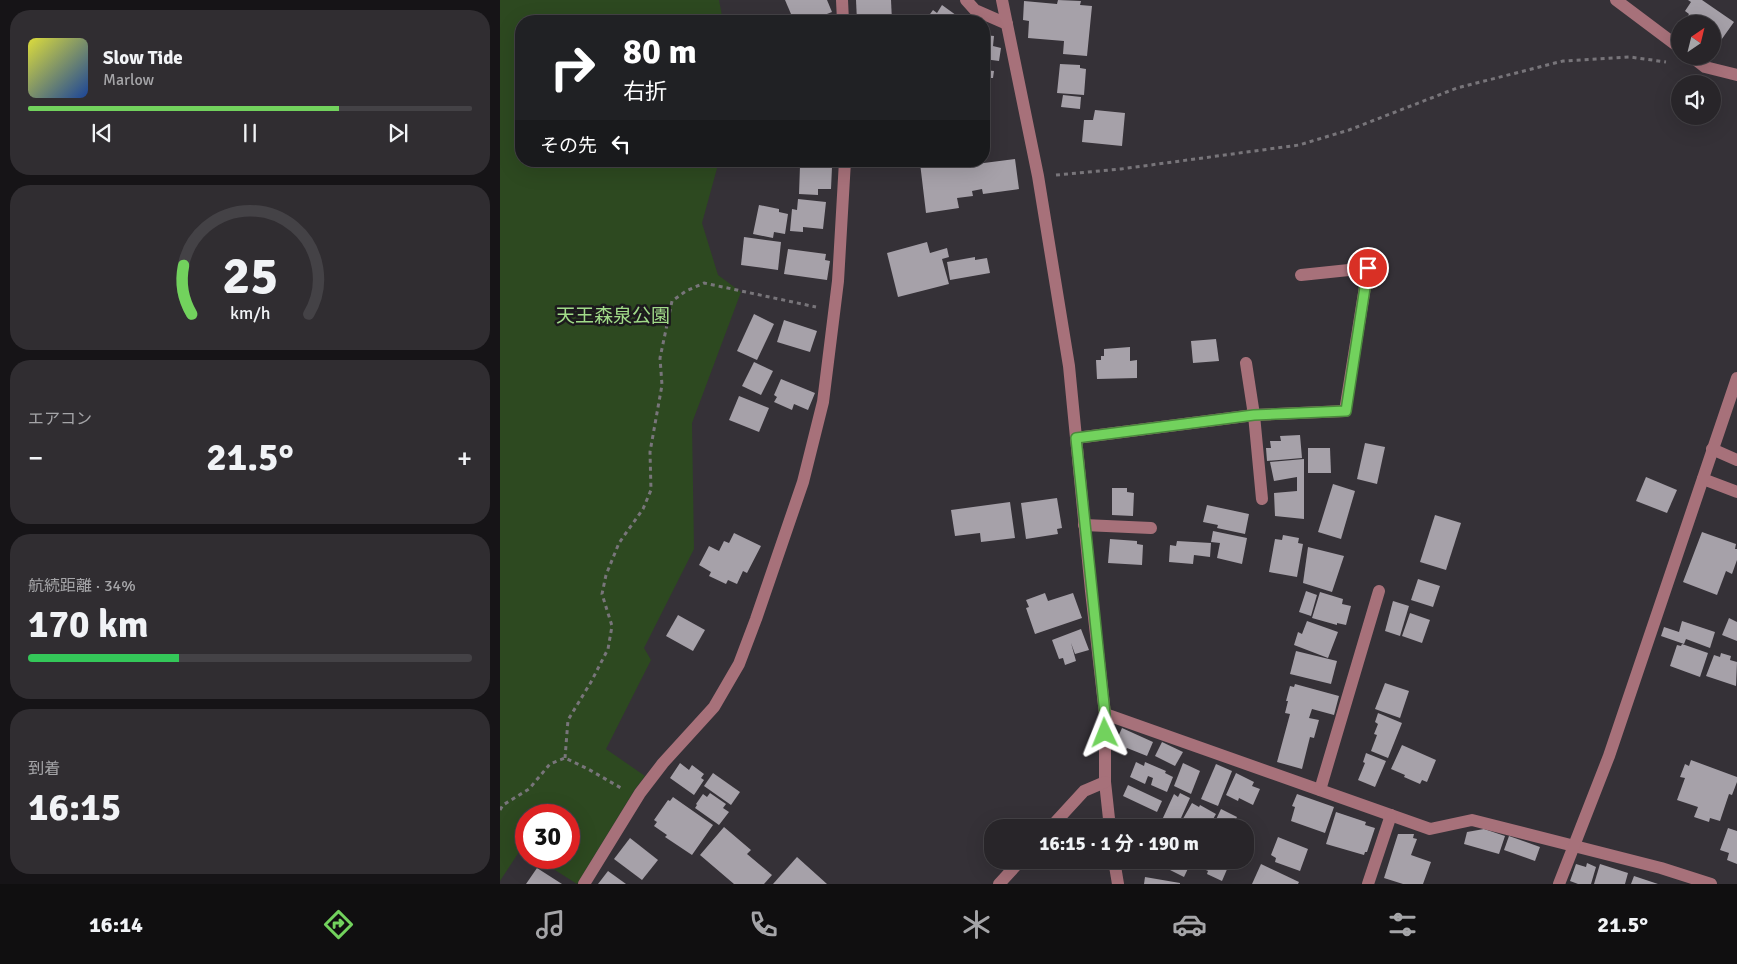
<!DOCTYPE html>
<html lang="ja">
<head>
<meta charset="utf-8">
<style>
  body { margin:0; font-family:Signika,"Noto Sans JP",sans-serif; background:#302d31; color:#f1f3f6; height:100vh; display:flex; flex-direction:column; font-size:19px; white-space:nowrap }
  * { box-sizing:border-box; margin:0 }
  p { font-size:16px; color:#a5a5a8 }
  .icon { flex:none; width:28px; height:28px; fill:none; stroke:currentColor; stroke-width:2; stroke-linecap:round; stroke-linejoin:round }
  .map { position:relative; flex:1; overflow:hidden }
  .sheet { display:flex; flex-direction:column; gap:10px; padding:10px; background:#161417; width:500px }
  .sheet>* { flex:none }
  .top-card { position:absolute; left:15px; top:15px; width:475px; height:152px; border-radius:20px; box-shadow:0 5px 20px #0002,0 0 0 1px #444246; background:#202124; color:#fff; overflow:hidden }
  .needle { width:32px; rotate:35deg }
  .controls { position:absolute; left:1171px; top:15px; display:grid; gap:10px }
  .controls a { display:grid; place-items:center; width:50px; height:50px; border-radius:50%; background:#282529; box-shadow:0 5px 20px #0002,0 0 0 1px #444246; font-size:25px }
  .speed { position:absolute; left:15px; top:804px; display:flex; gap:10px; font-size:25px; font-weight:700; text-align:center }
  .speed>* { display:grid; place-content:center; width:65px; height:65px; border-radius:50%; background:#282529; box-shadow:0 5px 20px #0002,0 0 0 1px #444246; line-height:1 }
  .speed .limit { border:8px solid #d22; background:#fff; color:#111 }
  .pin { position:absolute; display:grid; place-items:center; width:42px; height:42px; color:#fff; margin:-21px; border:2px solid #fff; border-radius:50%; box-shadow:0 1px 5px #0007 }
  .me { position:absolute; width:55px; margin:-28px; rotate:358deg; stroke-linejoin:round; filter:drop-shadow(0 0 4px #0008) }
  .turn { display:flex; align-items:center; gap:18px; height:105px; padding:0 25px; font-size:22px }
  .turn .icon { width:65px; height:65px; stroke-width:2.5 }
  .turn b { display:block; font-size:35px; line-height:42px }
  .then { display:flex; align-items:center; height:48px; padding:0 25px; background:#0003; gap:10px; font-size:19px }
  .big { font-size:38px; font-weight:700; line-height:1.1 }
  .sheet .widget { flex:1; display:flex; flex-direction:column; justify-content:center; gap:8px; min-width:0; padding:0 18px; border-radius:20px; background:#302d31 }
  .sheet .dial { align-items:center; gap:0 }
  .dial svg { height:130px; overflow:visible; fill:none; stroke:#444246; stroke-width:7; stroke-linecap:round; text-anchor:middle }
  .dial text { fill:#f1f3f6; stroke:none }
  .song { display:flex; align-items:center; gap:15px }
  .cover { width:60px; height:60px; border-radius:8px; background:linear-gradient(135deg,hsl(60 70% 55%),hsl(220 70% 35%)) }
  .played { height:5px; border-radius:2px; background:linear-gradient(90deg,#72d25d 70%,#444246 70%) }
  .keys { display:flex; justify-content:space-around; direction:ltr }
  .heat { display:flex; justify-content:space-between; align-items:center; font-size:28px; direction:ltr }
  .charge { height:8px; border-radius:4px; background:linear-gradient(90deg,#34c759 34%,#444246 0) }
  .trip { position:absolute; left:484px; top:819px; width:270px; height:50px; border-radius:20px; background:#282529; box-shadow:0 5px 20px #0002,0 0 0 1px #444246; font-weight:700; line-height:50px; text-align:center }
  .tab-bar { display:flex; height:80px; justify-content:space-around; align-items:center; background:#100f10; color:#a5a5a8 }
  .tab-bar .icon { width:35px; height:35px }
  .tab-bar .selected { color:#72d25d }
  .tab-bar b { font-size:22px; color:#f1f3f6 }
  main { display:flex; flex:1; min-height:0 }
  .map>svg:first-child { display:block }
</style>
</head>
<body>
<main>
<section class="sheet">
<div class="widget">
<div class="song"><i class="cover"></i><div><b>Slow Tide</b><p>Marlow</p></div></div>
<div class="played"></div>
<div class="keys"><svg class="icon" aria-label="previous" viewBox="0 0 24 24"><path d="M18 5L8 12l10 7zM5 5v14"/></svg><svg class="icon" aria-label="pause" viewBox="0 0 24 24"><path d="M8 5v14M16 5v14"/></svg><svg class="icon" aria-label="next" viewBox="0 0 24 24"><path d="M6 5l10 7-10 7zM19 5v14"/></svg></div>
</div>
<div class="widget dial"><svg viewBox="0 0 100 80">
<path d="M14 69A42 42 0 1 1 86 69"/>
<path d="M14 69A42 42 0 0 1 9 39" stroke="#72d25d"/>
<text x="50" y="56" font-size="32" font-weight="700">25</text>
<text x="50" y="72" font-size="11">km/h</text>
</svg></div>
<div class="widget"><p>エアコン</p>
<div class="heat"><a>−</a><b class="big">21.5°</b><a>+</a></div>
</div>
<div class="widget"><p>航続距離 · 34%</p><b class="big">170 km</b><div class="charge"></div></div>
<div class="widget"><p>到着</p><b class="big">16:15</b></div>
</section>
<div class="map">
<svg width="1237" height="884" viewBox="0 0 1237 884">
  <rect width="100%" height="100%" fill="#353137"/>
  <path fill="#2d4920" d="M0,0H219L223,21H21V161H219L202,223L218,275L241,292L192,423L194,549L144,648L151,660L106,749L145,776L135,789L77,884L36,858H69V815H26V851L21,849L0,881Z"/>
  <g fill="#a6a1a9">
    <path d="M285,0H327L332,12L309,21H294Z"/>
    <path d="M356,0H391L392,21H357Z"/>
    <path d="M558,0L581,1L580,5L592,6L587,56L563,54L564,41L528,38L529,21L523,20L524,1L557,4Z"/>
    <path d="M1188,0H1202L1234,22L1214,50L1212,49V24H1183L1189,14L1185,11L1191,2Z"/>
    <path d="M442,5L460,18L457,21H425L433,10L437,13Z"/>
    <path d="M484,35L494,36L493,46L501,48L499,61L484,59Z"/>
    <path d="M560,64L580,65V68L586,69L584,95L557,93Z"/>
    <path d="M484,70L494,71L493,78H491L489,93L484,92Z"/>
    <path d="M563,95L581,97L580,109L561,107Z"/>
    <path d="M595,110L625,113L622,146L582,142L584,120H593Z"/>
    <path d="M515,159L519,189L483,194L482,189L472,191L473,196L457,198L459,208L426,213L420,163L444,161L445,168Z"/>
    <path d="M300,166L332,167L331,189H318V195L299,194Z"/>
    <path d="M298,199L326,202L323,229L303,227V232L290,231L292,209L297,210Z"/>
    <path d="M259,205L279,209V212L288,214L285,234L274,232L273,238L253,234Z"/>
    <path d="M244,237L281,242L278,270L241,265Z"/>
    <path d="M427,242L430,253L447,248L449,257L442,259L449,284L398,297L387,253Z"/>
    <path d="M288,249L326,254L325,260L330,261L327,280L284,274Z"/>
    <path d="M475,257V260L487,258L490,273L450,280L447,262Z"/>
    <path d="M254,314L274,324L257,360L237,351Z"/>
    <path d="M284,320L317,331L310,352L277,342Z"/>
    <path d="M716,339L719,361L693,363L691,341Z"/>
    <path d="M630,347V361L637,360V378L597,379L596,360H601V356H604V349Z"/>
    <path d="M254,362L273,371L261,395L242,386Z"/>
    <path d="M281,379L315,393L308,410L294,404L292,410L274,402L277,397L274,395Z"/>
    <path d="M239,396L269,408L259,432L229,420Z"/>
    <path d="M800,435L802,458L767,461L766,448H771L770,441H781L780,436Z"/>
    <path d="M865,443L885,447L877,484L857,479Z"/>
    <path d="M808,448H830L831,473H808Z"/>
    <path d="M804,459V519L775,516L774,493L797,491V477L774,481L770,462Z"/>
    <path d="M1146,477L1177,490L1167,513L1136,501Z"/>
    <path d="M833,484L855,491L841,539L818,532Z"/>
    <path d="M612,488H627V492L634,493L633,516L612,515Z"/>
    <path d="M557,498L562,528L557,529L558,534L526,539L521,503Z"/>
    <path d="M510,502L515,538L481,542L480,533L455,536L451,510Z"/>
    <path d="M707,505L749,514L745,534L717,528L718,525L703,522Z"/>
    <path d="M935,515L961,523L946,570L920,562Z"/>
    <path d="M713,531L747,538L742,564L717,558L720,543L711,542Z"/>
    <path d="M1202,532L1236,544L1235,549H1237V560L1232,574L1226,571L1217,595L1183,582Z"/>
    <path d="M234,533L261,546L247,573L243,571L237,584L228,580L226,584L209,576L211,572L199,565L209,546L219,551L224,541L229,543Z"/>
    <path d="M783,535L799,538L798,543L803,544L797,577L769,572L775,539L782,540Z"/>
    <path d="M610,539L637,541V544L643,545L642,565L608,563Z"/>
    <path d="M677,541L711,543L710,557L694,555L693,564L669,562L670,545L676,546Z"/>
    <path d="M808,547L844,556L832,592L803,583Z"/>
    <path d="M918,579L940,586L933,607L911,600Z"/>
    <path d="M806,591L817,595L811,616L799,612Z"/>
    <path d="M820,592L843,599L842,604L851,606L846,625L837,623V625L812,618Z"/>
    <path d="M545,593L548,601L573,593L582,618L535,634L526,608L529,607L526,600Z"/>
    <path d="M893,601L909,606L900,636L885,631Z"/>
    <path d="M910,613L930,620L922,643L902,636Z"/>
    <path d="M178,615L205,630L193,651L166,636Z"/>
    <path d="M1229,618L1237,622V641L1222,635Z"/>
    <path d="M807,621L838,632L828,658L794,645L798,632L802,634Z"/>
    <path d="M1182,621L1215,632L1210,648L1186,639L1184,644L1161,636L1164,627L1179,632Z"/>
    <path d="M581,629L589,650L575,654L571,643L576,661L565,665L563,658L559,659L552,640Z"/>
    <path d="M1182,644L1208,653L1200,677L1170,666L1177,645L1181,646Z"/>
    <path d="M796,651L837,661L831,684L790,674Z"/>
    <path d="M1221,653L1231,656L1230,660L1237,662L1236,686L1206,676L1214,655L1220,657Z"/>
    <path d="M885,683L909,691L900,718L875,709Z"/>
    <path d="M795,684L839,696L834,715L812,709L809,718L819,720L814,738L810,737L802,769L777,762L790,714L785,713L788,701H786L790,686L794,687Z"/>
    <path d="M878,713L902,723L888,758L871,751L877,735L874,734L878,724L875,722Z"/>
    <path d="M622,728L653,742L647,756L627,748L624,753L613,748Z"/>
    <path d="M662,742L683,752L675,766L655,756Z"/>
    <path d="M902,745L936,760L927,782L922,780L920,784L904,777L905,775L891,769Z"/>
    <path d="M866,753L886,761L875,787L858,780L865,763L863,762Z"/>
    <path d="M1191,760L1237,777V782L1232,795L1229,794L1220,821L1210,818L1209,822L1194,817L1198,807L1177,800L1185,778L1180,777L1185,764L1189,766Z"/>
    <path d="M636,762L644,766L645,762L666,771L665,773L673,777L667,792L651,785L653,778L648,776L645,784L630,777Z"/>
    <path d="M180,763L189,770L192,765L204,774L201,778L204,780L194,795L170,778Z"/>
    <path d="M683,763L700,771L691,794L674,786Z"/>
    <path d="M716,764L732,771L718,806L701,799Z"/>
    <path d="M213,773L240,792L231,805L204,786Z"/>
    <path d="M736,773L754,782L752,786L760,789L753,805L739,798L738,801L726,795Z"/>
    <path d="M628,785L662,801L657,812L623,796Z"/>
    <path d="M210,793L226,804L223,808L229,812L219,825L195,808L197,805L196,804L203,794L207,797Z"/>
    <path d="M680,793L690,798L677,827L662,820L674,794L678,797Z"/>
    <path d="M797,794L834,807L825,833L791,821L795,807L792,806Z"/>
    <path d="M173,797L213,825L192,855L165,837L167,835L154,826L157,822L154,820L168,800L170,801Z"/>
    <path d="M692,803L699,807L700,805L716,814L708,828H681L683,825L680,824Z"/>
    <path d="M721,809L737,817L735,821L744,825L743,828H712Z"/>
    <path d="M836,812L866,822L865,825L875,828L867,852H865L864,855L826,844Z"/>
    <path d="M224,827L251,850L247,854L272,875L264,884H234L200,855Z"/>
    <path d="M1228,828L1237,831V864L1227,860L1229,853L1220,850Z"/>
    <path d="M984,829L1005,836L999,854L964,844L967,832Z"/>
    <path d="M898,834H914L913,838L917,839L911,855L931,862L923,884H903L884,878Z"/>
    <path d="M1009,836L1040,847L1035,861L1004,850Z"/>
    <path d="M778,837L808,849L800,871L775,862L776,858L771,855Z"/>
    <path d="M130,838L158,860L142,880L114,859Z"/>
    <path d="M297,857L327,884H273Z"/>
    <path d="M667,860H692L684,877L670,870L673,863Z"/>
    <path d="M700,860H731L722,881L707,874L708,871L697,866Z"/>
    <path d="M1087,863L1096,867L1091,884H1078L1070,881L1076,864L1086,867Z"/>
    <path d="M761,864L799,882L798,884H752Z"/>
    <path d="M1100,864L1128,873L1125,884H1094Z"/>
    <path d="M37,868L62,884H26Z"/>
    <path d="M108,871L126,884H98Z"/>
    <path d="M1134,876L1158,884H1131Z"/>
    <path d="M645,877L680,883V884H644Z"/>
  </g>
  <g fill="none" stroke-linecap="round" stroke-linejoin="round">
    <g stroke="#78757a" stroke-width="3" stroke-dasharray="4 4" stroke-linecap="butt">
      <path d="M556,175L621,169L799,145L849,130L957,88L1063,61L1130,57L1166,62"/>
      <path d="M65,758L68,720L91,682L108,649L112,626L102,594L106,575L119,543L143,509L151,490L150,452L162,385L160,358L172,301L186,291L204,283L316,307"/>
      <path d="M0,810L3,805L29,789L50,764L65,758L88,769L121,788"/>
    </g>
    <g stroke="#a7717a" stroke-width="12">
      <path d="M342,0L343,21"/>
      <path d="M466,0L475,10L507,24"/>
      <path d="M502,0L538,176L569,366L591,591L605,714V782L610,828"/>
      <path d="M1116,0L1180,48"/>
      <path d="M1191,56L1205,67L1237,75"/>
      <path d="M746,363L754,415L762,499"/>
      <path d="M576,438L754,415L845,411L868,268L801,275"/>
      <path d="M1212,449L1237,460"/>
      <path d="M1203,479L1237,492"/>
      <path d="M584,525L651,528"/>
      <path d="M605,714L930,829L972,820L1161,868L1211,884"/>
      <path d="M820,790L879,591"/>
      <path d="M550,828L584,791L605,782"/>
      <path d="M614,860L618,884"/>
      <path d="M84,884L140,793L163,763L214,707L239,664L256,619L303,482L323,402L338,281L345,161"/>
      <path d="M499,884L521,860"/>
      <path d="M868,884L891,815"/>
      <path d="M1059,884L1109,756L1237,378"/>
    </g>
  </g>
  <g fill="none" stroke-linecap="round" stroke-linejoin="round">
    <g stroke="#4a883c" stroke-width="12">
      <path id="route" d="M605,733V714L576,438L754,415L846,411L868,268"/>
    </g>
    <use href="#route" stroke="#72d25d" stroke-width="9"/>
  </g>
  <g text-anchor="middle" stroke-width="5" stroke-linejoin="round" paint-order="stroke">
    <g font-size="19" fill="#a1db89" stroke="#1c1a1d">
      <text x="113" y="322">天王森泉公園</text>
    </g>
  </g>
</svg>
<div class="controls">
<a><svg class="needle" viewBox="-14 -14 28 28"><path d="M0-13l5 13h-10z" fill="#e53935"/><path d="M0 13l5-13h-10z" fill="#a5a5a8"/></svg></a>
<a><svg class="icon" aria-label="sound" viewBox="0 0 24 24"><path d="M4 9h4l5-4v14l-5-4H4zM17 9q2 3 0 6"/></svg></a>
</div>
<div class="speed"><div class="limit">30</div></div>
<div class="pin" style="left:868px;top:268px;background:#d93025"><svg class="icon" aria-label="arrive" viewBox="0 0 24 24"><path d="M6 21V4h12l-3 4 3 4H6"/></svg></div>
<svg class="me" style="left:605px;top:733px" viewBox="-20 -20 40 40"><path d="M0-17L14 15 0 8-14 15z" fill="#72d25d" stroke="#fff" stroke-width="4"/></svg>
<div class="trip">16:15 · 1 分 · 190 m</div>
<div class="top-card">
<div class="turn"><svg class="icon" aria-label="right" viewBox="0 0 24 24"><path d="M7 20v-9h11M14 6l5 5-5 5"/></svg><div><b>80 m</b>右折</div></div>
<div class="then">その先<svg class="icon" aria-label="left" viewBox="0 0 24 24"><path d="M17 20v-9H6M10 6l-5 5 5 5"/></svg></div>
</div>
</div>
</main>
<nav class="tab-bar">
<b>16:14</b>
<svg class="icon selected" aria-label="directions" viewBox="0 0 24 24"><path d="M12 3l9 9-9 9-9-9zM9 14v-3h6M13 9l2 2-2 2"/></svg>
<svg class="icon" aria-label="music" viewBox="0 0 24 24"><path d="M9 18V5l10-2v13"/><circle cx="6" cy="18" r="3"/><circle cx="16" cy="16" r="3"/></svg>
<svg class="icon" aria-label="phone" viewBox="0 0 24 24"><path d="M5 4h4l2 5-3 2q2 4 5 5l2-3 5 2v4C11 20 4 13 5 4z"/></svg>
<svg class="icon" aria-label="climate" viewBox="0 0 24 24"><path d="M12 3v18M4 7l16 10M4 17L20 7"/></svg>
<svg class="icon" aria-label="car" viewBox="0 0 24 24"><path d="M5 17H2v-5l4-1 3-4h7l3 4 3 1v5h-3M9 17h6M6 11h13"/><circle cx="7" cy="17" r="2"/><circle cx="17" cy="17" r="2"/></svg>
<svg class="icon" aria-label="filters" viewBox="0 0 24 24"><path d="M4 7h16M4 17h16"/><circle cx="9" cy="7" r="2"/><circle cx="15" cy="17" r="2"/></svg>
<b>21.5°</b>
</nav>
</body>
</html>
